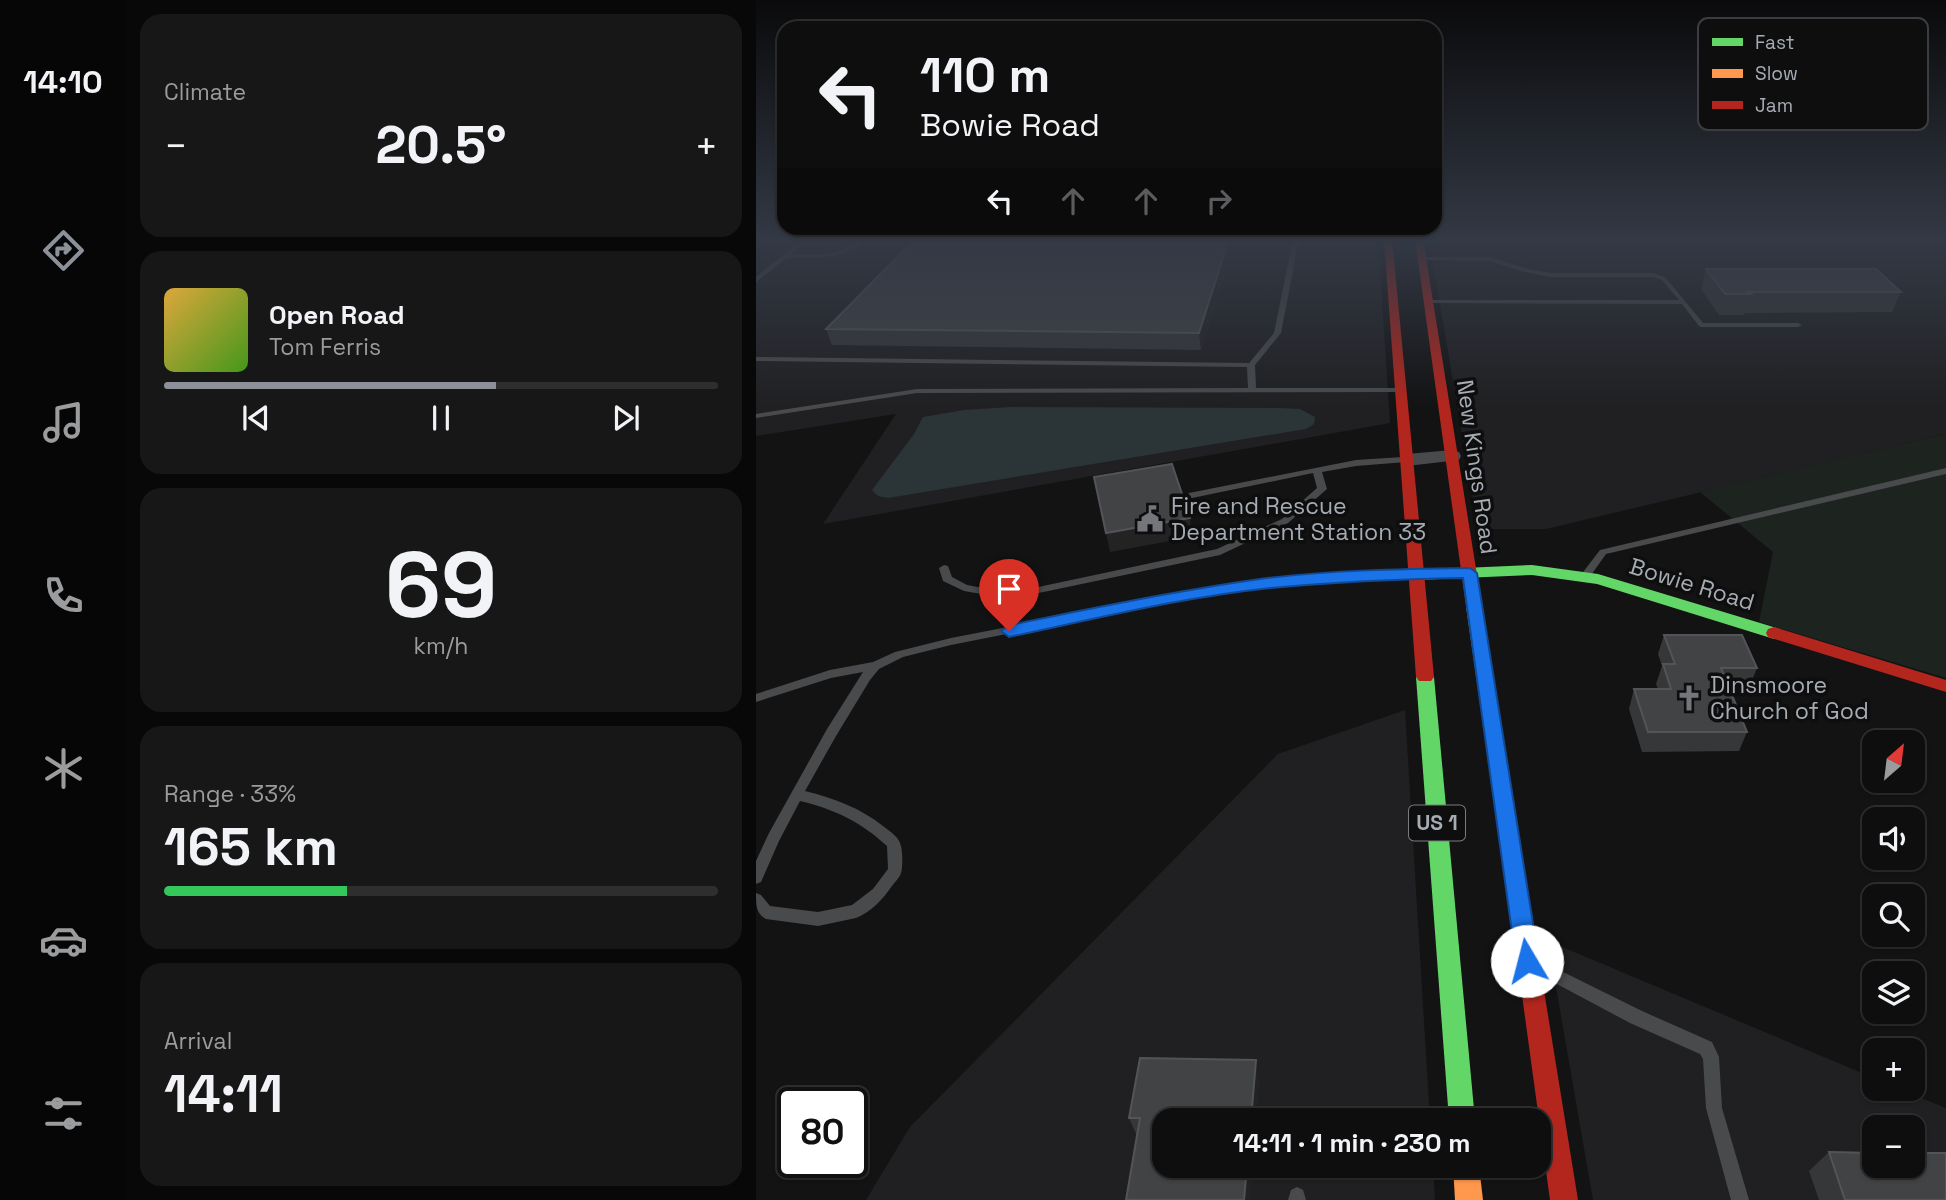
<!DOCTYPE html>
<html lang="en">
<head>
<meta charset="utf-8">
<style>
  body { margin:0; font-family:"Space Grotesk",sans-serif; background:#171718; color:#f1f3f6; height:100vh; display:flex; flex-direction:column; font-size:26px; white-space:nowrap }
  * { box-sizing:border-box; margin:0 }
  p { font-size:23px; color:#9b9c9e }
  .icon { flex:none; width:38px; height:38px; fill:none; stroke:currentColor; stroke-width:2; stroke-linecap:round; stroke-linejoin:round }
  .map { position:relative; flex:1; overflow:hidden }
  .details { display:flex; flex-direction:column; gap:14px; padding:14px; background:#080808; width:630px }
  .details>* { flex:none }
  .top-card { position:absolute; left:21px; top:21px; width:665px; height:214px; border-radius:21px; box-shadow:0 2px 5px #0004,0 0 0 2px #2e2e2f; background:#0e0e0f; color:#f1f3f6; overflow:hidden }
  .needle { width:46px; rotate:28deg }
  .controls { position:absolute; left:1106px; top:730px; display:grid; gap:14px }
  .controls a { display:grid; place-items:center; width:63px; height:63px; border-radius:14px; background:#0e0e0f; box-shadow:0 2px 5px #0004,0 0 0 2px #2e2e2f; font-size:35px }
  .speed { position:absolute; left:21px; top:1087px; display:flex; gap:14px; font-size:35px; font-weight:700; text-align:center }
  .speed>* { display:grid; place-content:center; width:91px; height:91px; border-radius:50%; background:#0e0e0f; box-shadow:0 2px 5px #0004,0 0 0 2px #2e2e2f; line-height:1 }
  .speed .limit { border:4px solid #111; border-radius:10px; background:#fff; color:#111 }
  .pin { position:absolute; display:grid; place-items:center; width:60px; height:60px; color:#fff; margin:-72px -30px; border-radius:50% 50% 50% 0; rotate:-45deg; box-shadow:0 0 7px #0007 }
  .pin .icon { rotate:45deg }
  .me { position:absolute; width:77px; margin:-38px; rotate:352deg; stroke-linejoin:round; filter:drop-shadow(0 0 5px #0008) }
  .turn { display:flex; align-items:center; gap:24px; height:147px; padding:0 28px; font-size:32px }
  .turn .icon { width:91px; height:91px; stroke-width:2.5 }
  .turn b { display:block; font-size:49px; line-height:60px }
  .lanes { display:flex; align-items:center; height:66px; padding:0 28px; background:#0003; justify-content:center; gap:35px; direction:ltr }
  .lanes .off { opacity:.35 }
  .big { font-size:52px; font-weight:800; line-height:1.1 }
  .details .tile { flex:1; display:flex; flex-direction:column; justify-content:center; gap:10px; min-width:0; padding:0 24px; border-radius:21px; background:#171718 }
  .details .dial { align-items:center; gap:0 }
  .dial b { font-size:91px; line-height:1 }
  .song { display:flex; align-items:center; gap:21px }
  .cover { width:84px; height:84px; border-radius:10px; background:linear-gradient(135deg,hsl(40 70% 55%),hsl(100 70% 35%)) }
  .played { height:7px; border-radius:4px; background:linear-gradient(90deg,#8c9099 60%,#2e2e2f 60%) }
  .keys { display:flex; justify-content:space-around; direction:ltr }
  .heat { display:flex; justify-content:space-between; align-items:center; font-size:38px; direction:ltr }
  .charge { height:10px; border-radius:5px; background:linear-gradient(90deg,#34c759 33%,#2e2e2f 0) }
  .trip { position:absolute; left:396px; top:1108px; width:399px; height:70px; border-radius:21px; background:#0e0e0f; box-shadow:0 2px 5px #0004,0 0 0 2px #2e2e2f; font-weight:800; line-height:70px; text-align:center }
  main { display:flex; flex:1; min-height:0 }
  .tabs { display:flex; flex-direction:column; width:126px; justify-content:space-around; align-items:center; background:#060606; color:#9b9c9e }
  .tabs .icon { width:49px; height:49px }
  .tabs .current { color:#8c9099 }
  .tabs b { font-size:32px; color:#f1f3f6 }
  .map>svg:first-child { display:block }
</style>
</head>
<body>
<main>
<nav class="tabs">
<b>14:10</b>
<svg class="icon current" aria-label="directions" viewBox="0 0 24 24"><path d="M12 3l9 9-9 9-9-9zM9 14v-3h6M13 9l2 2-2 2"/></svg>
<svg class="icon" aria-label="music" viewBox="0 0 24 24"><path d="M9 18V5l10-2v13"/><circle cx="6" cy="18" r="3"/><circle cx="16" cy="16" r="3"/></svg>
<svg class="icon" aria-label="phone" viewBox="0 0 24 24"><path d="M5 4h4l2 5-3 2q2 4 5 5l2-3 5 2v4C11 20 4 13 5 4z"/></svg>
<svg class="icon" aria-label="climate" viewBox="0 0 24 24"><path d="M12 3v18M4 7l16 10M4 17L20 7"/></svg>
<svg class="icon" aria-label="car" viewBox="0 0 24 24"><path d="M5 17H2v-5l4-1 3-4h7l3 4 3 1v5h-3M9 17h6M6 11h13"/><circle cx="7" cy="17" r="2"/><circle cx="17" cy="17" r="2"/></svg>
<svg class="icon" aria-label="filters" viewBox="0 0 24 24"><path d="M4 7h16M4 17h16"/><circle cx="9" cy="7" r="2"/><circle cx="15" cy="17" r="2"/></svg>
</nav>
<section class="details">
<div class="tile"><p>Climate</p>
<div class="heat"><a>−</a><b class="big">20.5°</b><a>+</a></div>
</div>
<div class="tile">
<div class="song"><i class="cover"></i><div><b>Open Road</b><p>Tom Ferris</p></div></div>
<div class="played"></div>
<div class="keys"><svg class="icon" aria-label="previous" viewBox="0 0 24 24"><path d="M18 5L8 12l10 7zM5 5v14"/></svg><svg class="icon" aria-label="pause" viewBox="0 0 24 24"><path d="M8 5v14M16 5v14"/></svg><svg class="icon" aria-label="next" viewBox="0 0 24 24"><path d="M6 5l10 7-10 7zM19 5v14"/></svg></div>
</div>
<div class="tile dial"><b>69</b><p>km/h</p></div>
<div class="tile"><p>Range · 33%</p><b class="big">165 km</b><div class="charge"></div></div>
<div class="tile"><p>Arrival</p><b class="big">14:11</b></div>
</section>
<div class="map">
<svg width="1190" height="1200" viewBox="0 0 1190 1200">
  <rect width="100%" height="100%" fill="#131314"/>
  <g fill="#202022" fill-rule="evenodd">
    <path d="M0,239H622L634,423L67,524L140,414L0,436Z"/>
    <path d="M673,239H1190V434L790,529H722Z"/>
    <path d="M649,710L674,1120H408V1166H677L679,1200H110L154,1127L522,754Z"/>
    <path d="M792,941L1118,1078V1088L1143,1089L1190,1108V1200H837ZM1118,1127H1157V1166H1118Z"/>
  </g>
  <path fill="#1d231e" d="M1190,434V678L1003,622L1017,552L944,492Z"/>
  <path fill="#2b3437" d="M255,407L524,408L544,409L559,417L558,424L550,429L132,498L122,496L116,490L158,434L167,417L208,410Z"/>
  <g fill="none" stroke-linecap="round" stroke-linejoin="round">
    <g fill="#484a4c" fill-rule="evenodd">
      <path d="M47,239H53L35,254C50,254 66,256 81,252C92,249 101,239 112,239L102,247L81,255L61,258H31L0,282V277Z"/>
      <path d="M537,239H543L525,333L499,365L500,388H646V392L161,393L0,418V414L161,389L492,388L491,367L0,361V357L493,363L518,333Z"/>
      <path d="M666,257H734L772,269L794,273H898L910,278L947,323H1042L1046,325L1042,327H945L943,326L926,304L673,303L670,301L671,300H923L906,280L897,277H794L769,272L733,261L664,260V258Z"/>
      <path d="M647,457L651,460L650,462L600,466L566,472L571,489L532,523L464,555L254,599L208,591L187,581L183,568L188,565L192,566L196,577L211,585L254,593L461,549L526,519L561,488L557,473L436,498L431,495L433,493L600,460Z"/>
      <path d="M1190,468V474L850,554L833,578L829,579L824,576L844,550Z"/>
      <path d="M602,572H654L659,575L654,578H602L550,581L446,595L195,645L147,657L123,669L114,680L80,736L49,791C78,798 104,808 127,826C132,830 140,835 143,841C147,847 147,866 145,873C144,877 139,882 136,886C127,899 115,912 100,918L62,926L10,919C0,914 0,905 0,893L5,895L14,906L62,912L96,905L117,889L132,869L131,846C105,822 78,809 44,801L23,841L5,882L0,884V861L13,833L71,729L107,672L75,678L0,702V694L74,670L117,662L139,652L195,638L446,589L550,575Z"/>
      <path d="M789,963L886,1011L956,1042L963,1057L966,1108L993,1200H975L950,1108L947,1059L944,1054L874,1023L784,975L781,970L784,965Z"/>
      <path d="M541,1187L547,1190L550,1200H532L535,1190Z"/>
    </g>
    <path fill="#484a4c" fill-rule="evenodd" d="M696,450L703,452L705,456L703,460L651,466L642,460L651,454Z"/>
    <g fill="#63d668" fill-rule="evenodd">
      <path d="M776,565L842,574L1024,629L1026,633L1018,639L841,584L776,575L661,580L653,575L661,570Z"/>
      <path d="M718,601L726,606L784,966L781,974L773,977L765,974L762,966L710,606Z"/>
      <path d="M669,671L675,673L678,677L719,1120H693L660,677L663,673Z"/>
    </g>
    <path fill="#ff974d" fill-rule="evenodd" d="M697,1166H723L727,1200H699Z"/>
    <g fill="#b3261e" fill-rule="evenodd">
      <path d="M628,239H636L678,677L675,681H663L660,677Z"/>
      <path d="M659,239H667L726,606L718,611L710,606Z"/>
      <path d="M1018,627L1190,680V692L1012,637L1010,633L1012,629Z"/>
      <path d="M773,955L781,958L784,966L822,1200H794L762,966L765,958Z"/>
    </g>
  </g>
  <g fill="#363738">
    <path d="M159,239H479L445,350L76,345L70,329Z"/>
    <path d="M950,269L1145,292L1136,312L989,313L988,315H963L945,289Z"/>
    <path d="M908,635L1001,668L993,687H973L991,732L983,751L886,752L873,709L878,689H902L900,684L906,666L902,654Z"/>
    <path d="M503,1081L500,1120H408L381,1136L373,1118Z"/>
    <path d="M1073,1152L1190,1200H1063L1053,1171Z"/>
  </g>
  <g fill="#232324">
    <path d="M473,239H479L445,350L443,333Z"/>
    <path d="M434,518L436,537L354,552L350,533Z"/>
    <path d="M500,1060L503,1081L500,1120H495Z"/>
    <path d="M491,1166H497L494,1200H488Z"/>
  </g>
  <g fill="#424345" stroke="#525457" stroke-width="2">
    <path d="M159,239H473L443,333L70,329Z"/>
    <path d="M950,269H1120L1145,292H992L995,294H969Z"/>
    <path d="M416,464L434,518L350,533L338,477Z"/>
    <path d="M908,635H986L1001,668H965L991,732H892L878,689H915L907,664H919Z"/>
    <path d="M384,1058L500,1060L495,1120H408V1166H491L488,1200H370L384,1118H373Z"/>
    <path d="M1073,1152L1118,1153V1166H1157V1153H1190V1200H1089Z"/>
  </g>
  <linearGradient id="sky" x2="0" y2="1"><stop stop-color="#0a0a0b"/><stop offset="0.59" stop-color="#333945"/><stop offset="1" stop-color="#333945" stop-opacity="0"/></linearGradient>
  <rect width="1190" height="407" fill="url(#sky)"/>
  <path fill="#1a73e8" stroke="#114b97" stroke-width="2" d="M714,568L721,573L783,961L779,969L771,972L763,969L760,961L707,578C643,579 579,582 515,588C427,597 339,619 253,637L245,631L253,625C339,608 424,590 511,578C578,570 646,569 714,568Z"/>
  <defs>
    <g id="civic-bare" transform="scale(2.1)"><path d="M-.6-6.5H3V-4.5H.6V-3L4-1V1h2V6H-6V1h2V-1L-.6-3ZM-1.2 2.5V6h2.4V2.5Z" fill="#73767b" stroke="#0e0e0f" stroke-width="2.5" paint-order="stroke"/></g>
    <g id="church-bare" transform="scale(2.1)"><path d="M-1.2-6h2.4v3.5h3.3v2.4h-3.3V6h-2.4V-.1h-3.3v-2.4h3.3Z" fill="#73767b" stroke="#0e0e0f" stroke-width="2.5" paint-order="stroke"/></g>
  </defs>
  <g fill-rule="evenodd">
    <use href="#civic-bare" x="394" y="519"/>
    <use href="#church-bare" x="933" y="698"/>
  </g>
  <g text-anchor="middle" stroke-width="7" stroke-linejoin="round" paint-order="stroke">
    <rect fill="#0e0e0f" stroke="#787d82" stroke-width="2" x="653" y="805.5" width="56" height="35" rx="5"/>
    <g font-size="21" font-weight="bold" fill="#a6acb3">
      <text x="681" y="830">US 1</text>
    </g>
    <g font-size="23" fill="#a6acb3" stroke="#0e0e0f">
      <text transform="translate(721 467) rotate(82)" y="8">New Kings Road</text>
      <text transform="translate(936 584) rotate(17)" y="8">Bowie Road</text>
    </g>
    <g font-size="23" fill="#a6acb3" stroke="#0e0e0f" text-anchor="start">
      <text x="415" y="514">Fire and Rescue<tspan x="415" dy="26">Department Station 33</tspan></text>
      <text x="954" y="693">Dinsmoore<tspan x="954" dy="26">Church of God</tspan></text>
    </g>
  </g>
  <rect x="942" y="18" width="230" height="112" rx="10" fill="#0e0e0f" stroke="#3c3d40" stroke-width="2"/>
  <rect x="956" y="38" width="31" height="8" fill="#63d668"/>
  <rect x="956" y="69" width="31" height="9" fill="#ff974d"/>
  <rect x="956" y="101" width="31" height="8" fill="#b3261e"/>
  <g font-size="19" fill="#a6acb3">
    <text x="999" y="49">Fast</text>
    <text x="999" y="80">Slow</text>
    <text x="999" y="112">Jam</text>
  </g>
</svg>
<div class="controls">
<a><svg class="needle" viewBox="-14 -14 28 28"><path d="M0-13l5 13h-10z" fill="#e53935"/><path d="M0 13l5-13h-10z" fill="#9b9c9e"/></svg></a>
<a><svg class="icon" aria-label="sound" viewBox="0 0 24 24"><path d="M4 9h4l5-4v14l-5-4H4zM17 9q2 3 0 6"/></svg></a>
<a><svg class="icon" aria-label="search" viewBox="0 0 24 24"><circle cx="10" cy="10" r="6"/><path d="M15 15l6 6"/></svg></a>
<a><svg class="icon" aria-label="layers" viewBox="0 0 24 24"><path d="M12 4l9 5-9 5-9-5zM3 14l9 5 9-5"/></svg></a>
<a>+</a>
<a>−</a>
</div>
<div class="speed"><div class="limit">80</div></div>
<div class="pin" style="left:253px;top:631px;background:#d93025"><svg class="icon" aria-label="arrive" viewBox="0 0 24 24"><path d="M6 21V4h12l-3 4 3 4H6"/></svg></div>
<svg class="me" style="left:771px;top:961px" viewBox="-20 -20 40 40"><circle r="19" fill="#fff"/><path d="M0-13L10 11 0 6-10 11z" fill="#1a73e8"/></svg>
<div class="trip">14:11 · 1 min · 230 m</div>
<div class="top-card">
<div class="turn"><svg class="icon" aria-label="left" viewBox="0 0 24 24"><path d="M17 20v-9H6M10 6l-5 5 5 5"/></svg><div><b>110 m</b>Bowie Road</div></div>
<div class="lanes"><svg class="icon" aria-label="left" viewBox="0 0 24 24"><path d="M17 20v-9H6M10 6l-5 5 5 5"/></svg><svg class="icon off" aria-label="ahead" viewBox="0 0 24 24"><path d="M12 20V5M6 11l6-6 6 6"/></svg><svg class="icon off" aria-label="ahead" viewBox="0 0 24 24"><path d="M12 20V5M6 11l6-6 6 6"/></svg><svg class="icon off" aria-label="right" viewBox="0 0 24 24"><path d="M7 20v-9h11M14 6l5 5-5 5"/></svg></div>
</div>
</div>
</main>
</body>
</html>
